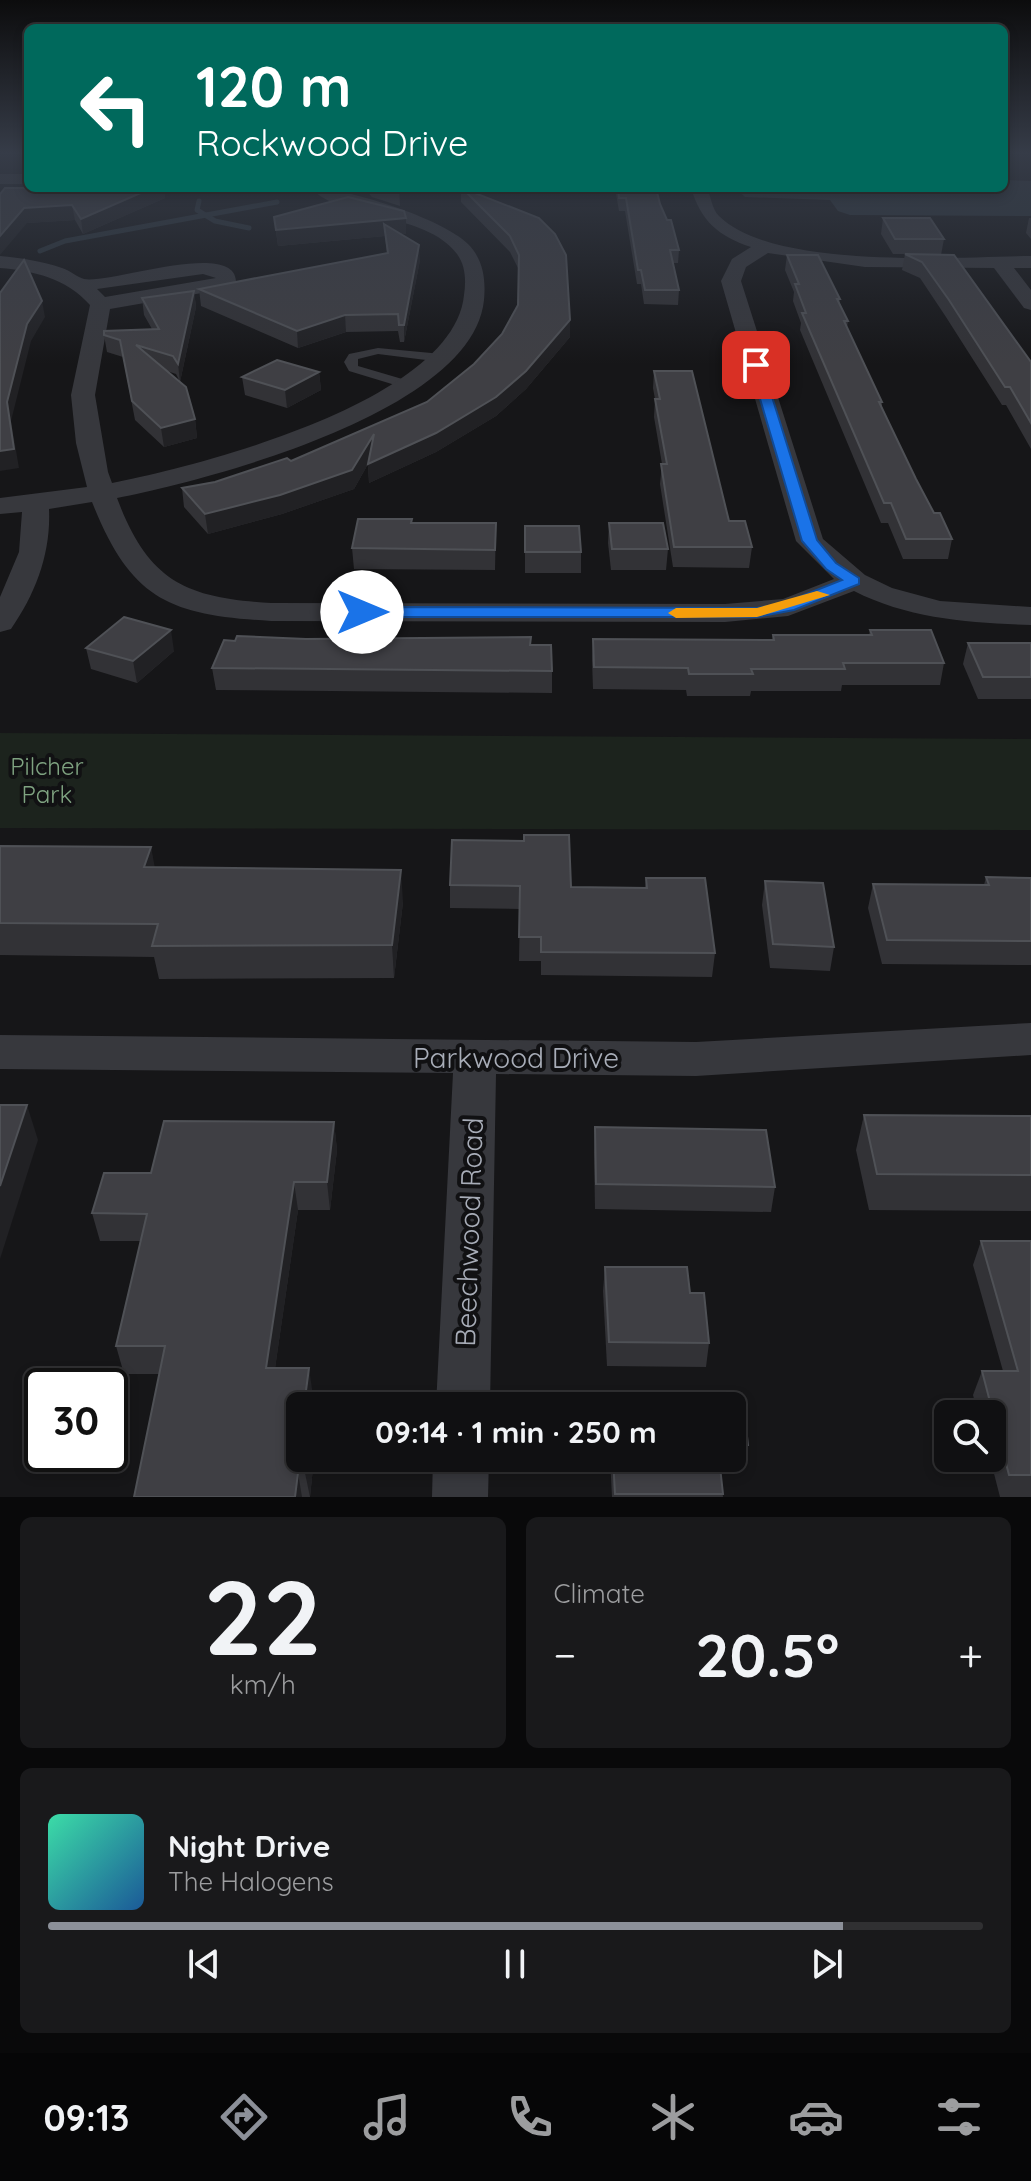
<!DOCTYPE html>
<html lang="en">
<head>
<meta charset="utf-8">
<style>
  body { margin:0; font-family:Quicksand,sans-serif; background:#19191b; color:#f1f3f6; height:100vh; display:flex; flex-direction:column; font-size:30px; white-space:nowrap }
  * { box-sizing:border-box; margin:0 }
  p { font-size:26px; color:#9c9d9f }
  .icon { flex:none; width:44px; height:44px; fill:none; stroke:currentColor; stroke-width:2; stroke-linecap:round; stroke-linejoin:round }
  .map { position:relative; height:1497px; overflow:hidden }
  .sheet { display:flex; flex-direction:column; gap:20px; padding:20px; background:#09090a; flex:1 }
  .sheet>* { flex:none }
  .hud { position:absolute; left:24px; top:24px; width:984px; height:168px; border-radius:12px; box-shadow:0 4px 12px #0003,0 0 0 2px #303032; background:#00695c; color:#fff; overflow:hidden }
  .fabs { position:absolute; left:934px; top:1400px; display:grid; gap:16px }
  .fabs a { display:grid; place-items:center; width:72px; height:72px; border-radius:12px; background:#101012; box-shadow:0 4px 12px #0003,0 0 0 2px #303032; font-size:40px }
  .speed { position:absolute; left:24px; top:1368px; display:flex; gap:16px; font-size:40px; font-weight:700; text-align:center }
  .speed>* { display:grid; place-content:center; width:104px; height:104px; border-radius:50%; background:#101012; box-shadow:0 4px 12px #0003,0 0 0 2px #303032; line-height:1 }
  .speed .limit { border:4px solid #111; border-radius:12px; background:#fff; color:#111 }
  .pin { position:absolute; display:grid; place-items:center; width:68px; height:68px; color:#fff; margin:-34px; border-radius:16px; box-shadow:0 4px 12px #0006 }
  .me { position:absolute; width:88px; margin:-44px; rotate:90deg; stroke-linejoin:round; filter:drop-shadow(0 0 6px #0008) }
  .turn { display:flex; align-items:center; gap:28px; height:168px; padding:0 40px; font-size:36px }
  .turn .icon { width:104px; height:104px; stroke-width:2.5 }
  .turn b { display:block; font-size:56px; line-height:68px }
  .big { font-size:60px; font-weight:700; line-height:1.1 }
  .sheet .card { flex:1; display:flex; flex-direction:column; justify-content:center; gap:12px; min-width:0; padding:0 28px; border-radius:12px; background:#19191b }
  .sheet .dial { align-items:center; gap:0 }
  .dial b { font-size:104px; line-height:1 }
  .song { display:flex; align-items:center; gap:24px }
  .cover { width:96px; height:96px; border-radius:12px; background:linear-gradient(135deg,hsl(160 70% 55%),hsl(210 70% 35%)) }
  .played { height:8px; border-radius:4px; background:linear-gradient(90deg,#8c9099 85%,#303032 85%) }
  .keys { display:flex; justify-content:space-around; direction:ltr }
  .heat { display:flex; justify-content:space-between; align-items:center; font-size:44px; direction:ltr }
  .sheet .tiles { flex:1; display:grid; gap:20px; grid-template-columns:1fr 1fr }
  .card:last-child { grid-column:span 2 }
  .trip { position:absolute; left:286px; top:1392px; width:460px; height:80px; border-radius:12px; background:#101012; box-shadow:0 4px 12px #0003,0 0 0 2px #303032; font-weight:700; line-height:80px; text-align:center }
  .tabs { display:flex; height:128px; justify-content:space-around; align-items:center; background:#060607; color:#9c9d9f }
  .tabs .icon { width:56px; height:56px }
  .tabs .active { color:#8c9099 }
  .tabs b { font-size:36px; color:#f1f3f6 }
  .map>svg:first-child { display:block }
</style>
</head>
<body>
<div class="map">
<svg width="1031" height="1497" viewBox="0 0 1031 1497">
  <rect width="100%" height="100%" fill="#161618"/>
  <path fill="#1c231d" d="M0,733L1031,739V830L0,828Z"/>
  <path fill="#2c353c" d="M1004,180L1031,181V216L850,215L838,211L830,200L745,197L736,188H1004Z"/>
  <g fill="none" stroke-linecap="round" stroke-linejoin="round">
    <g stroke="#2c353c" stroke-width="5">
      <path d="M199,201L197,210L215,221L249,228"/>
      <path d="M40,251L65,241L277,202"/>
    </g>
    <path fill="#37383d" fill-rule="evenodd" d="M378,348L442,354L448,358L442,362L378,354L358,359V366L409,381V387L405,388L349,371L344,362L349,354Z"/>
    <g fill="#37383d" fill-rule="evenodd">
      <rect x="0" y="174" width="28" height="10"/>
      <path d="M311,188C346,188 442,218 468,244C483,259 486,279 484,300C473,412 208,480 117,498C148,581 185,598 271,603L725,604L783,599L834,579L796,541L721,281L732,259L751,247C718,236 701,221 691,188H707C711,197 712,209 719,216C773,270 957,257 1031,256V268H1014L1031,290V310L1024,308L994,268L865,267L768,253L746,267L741,281L823,539L865,575L892,588L940,601L1031,607V625C970,623 909,619 854,591L788,616L725,622L271,621C169,615 131,600 92,502L49,509C51,553 36,593 11,629L0,632V597L19,552L22,512L0,514V498L87,487L76,443L71,395L90,305C66,278 34,271 0,268V256C21,258 42,261 62,268C69,270 77,277 84,279C110,284 234,239 236,281L219,290L110,309L95,395L108,472L112,483C199,466 454,401 464,295C466,282 466,266 457,254C425,211 341,221 311,188ZM203,274L216,278L105,297L97,289Z"/>
      <path d="M1031,1023V1055L696,1076L496,1074L490,1406H436L453,1073L0,1069V1035L696,1042Z"/>
      <path d="M433,1458H489L488,1497H432Z"/>
    </g>
  </g>
  <g fill="#323236">
    <path d="M28,166V186L24,187L22,172Z"/>
    <path d="M5,188H163L165,198L83,234L75,220L27,223Z"/>
    <path d="M364,188H399L400,206L372,197Z"/>
    <path d="M461,188L539,218L570,320V337L526,389L496,416L436,452L369,483L368,464L354,489L282,514L208,534L184,507L182,488L215,482L291,461L427,402L474,364L502,334L518,305L519,270L510,252L461,202Z"/>
    <path d="M615,188H656L660,204L679,250L678,263H673L679,290L678,305L644,304L641,284H637L625,211H619Z"/>
    <path d="M348,197L406,234H401L420,260L404,342H400L398,331L346,332L298,348L201,306L199,289L387,253L385,236L278,246L274,217Z"/>
    <path d="M883,218L944,239L941,255L1031,362V449L1006,405H1002L946,317L920,278L902,270L905,254H893L881,234Z"/>
    <path d="M1029,218H1031V239L1026,233Z"/>
    <path d="M787,255L840,299L839,304L848,321L847,327L882,402V407L916,479L934,513L952,539L948,559H903L888,523H881L800,330L801,323L793,301L794,292L785,270Z"/>
    <path d="M194,291L196,307L180,382L176,374L167,371L195,419L197,438L164,447L135,420L123,357L107,352L104,335L152,329L144,315L142,298Z"/>
    <path d="M654,371L729,521L752,547L749,568L673,567L660,484L662,464L654,417L655,399L653,388Z"/>
    <path d="M319,372L321,390L287,408L245,395L242,377Z"/>
    <path d="M496,523L495,570L354,569L352,548Z"/>
    <path d="M609,523L668,549L666,570H611L608,543Z"/>
    <path d="M525,526L581,552V573H525Z"/>
    <path d="M870,630L944,663L940,685H842L841,691H751L750,696H687L686,690L593,689L592,660L593,639L772,640L773,635H869Z"/>
    <path d="M306,639L531,645L552,671V693L216,690L212,668L235,641Z"/>
    <path d="M968,643H1031V699H978L963,664Z"/>
    <path d="M86,648L174,651L137,683L91,669Z"/>
    <path d="M0,846L151,847L154,868L403,902L394,978L159,979L154,957L0,955Z"/>
    <path d="M986,877L1031,878V965L882,964L868,908L873,884L984,885Z"/>
    <path d="M646,878L715,953L712,977L541,975V961H519L520,909L450,908V885L645,888Z"/>
    <path d="M765,881L834,947L830,971L770,968L762,905Z"/>
    <path d="M864,1115L1031,1116V1211L869,1210L856,1150Z"/>
    <path d="M334,1122L337,1150L330,1210H298L275,1368L313,1396L315,1406H300V1458H314L310,1497H134L159,1374H124L116,1346L141,1241H100L92,1213L151,1173Z"/>
    <path d="M595,1127L775,1187L771,1212L595,1209L594,1152Z"/>
    <path d="M981,1241H1031V1497H1000L990,1458H992V1414H978L973,1395L982,1371H1003L973,1265Z"/>
    <path d="M605,1267L690,1293L709,1343L706,1367L607,1366L603,1291Z"/>
    <path d="M732,1410L748,1445L744,1468H720L723,1497H612L610,1458H732Z"/>
  </g>
  <g fill="#212124">
    <path d="M152,188H163L165,198L83,234L81,219Z"/>
    <path d="M72,205L75,220L27,223L0,255V236L24,208Z"/>
    <path d="M406,218V234L386,235L384,224L385,236L278,246L276,230Z"/>
    <path d="M419,245L420,260L404,342V325Z"/>
    <path d="M194,291L196,307L180,382L178,364Z"/>
    <path d="M42,301L45,317L31,341L11,421L19,468L0,471V451L7,402L27,324Z"/>
    <path d="M345,315L346,332L298,348L297,331Z"/>
    <path d="M570,320V337L526,389L496,416L436,452L369,483L368,464L354,489L282,514L208,534L205,514L374,434Z"/>
    <path d="M319,372L321,390L287,408L285,390Z"/>
    <path d="M195,419L197,438L164,447L161,428Z"/>
    <path d="M171,630L174,651L137,683L133,661Z"/>
    <path d="M151,847L157,879L144,867Z"/>
    <path d="M401,870L403,902L394,978L392,945Z"/>
    <path d="M27,1105L38,1140L0,1259V1186Z"/>
    <path d="M334,1122L337,1150L330,1210L327,1182Z"/>
    <path d="M294,1182L298,1210L271,1396L266,1368Z"/>
    <path d="M309,1368L313,1396L312,1406L305,1398Z"/>
    <path d="M307,1458H314L310,1497L305,1473Z"/>
    <path d="M298,1473L302,1497H295Z"/>
  </g>
  <g fill="#3f3f44" stroke="#4f5156" stroke-width="2">
    <path d="M5,188H152L81,219L72,205L24,208L0,236V194Z"/>
    <path d="M462,188L539,218L555,234L566,255L570,320L526,371L496,397L436,433L368,464L374,434L352,470L280,495L205,514L182,488L215,482L287,458L291,461L427,402L474,364L502,334L518,305L519,255L510,236Z"/>
    <path d="M618,188H656L660,204L667,220H671L679,250H670L679,290H645L641,270H638L626,198H619Z"/>
    <path d="M348,197L404,211L406,218L276,230L274,217Z"/>
    <path d="M883,218H930L944,239H895Z"/>
    <path d="M384,224L419,245L404,325H399L398,314L345,315L297,331L199,289L388,253Z"/>
    <path d="M905,254L954,255L1031,362V423L1010,387H1005L949,300L922,262Z"/>
    <path d="M787,255H818L840,299H837L848,321H844L882,402H879L916,479L934,513H940L952,539H906L891,503H884L802,313H806L795,284H799Z"/>
    <path d="M24,260L42,301L27,324L7,402L14,449L0,451V293Z"/>
    <path d="M194,291L178,364L173,356L136,345L186,387L195,419L161,428L132,401L120,340L104,335V331L159,329L142,298Z"/>
    <path d="M277,360L319,372L285,390L242,377Z"/>
    <path d="M654,371H692L729,521H745L752,547H674L661,464H667L655,399H660Z"/>
    <path d="M358,519H412L411,523H496L495,550L352,548Z"/>
    <path d="M609,523H663L668,549H612Z"/>
    <path d="M525,526H579L581,552H525Z"/>
    <path d="M124,617L171,630L133,661L86,648Z"/>
    <path d="M870,630H931L944,663H843L845,669H751L753,674H689L688,668L594,667L593,639L774,640L773,635H872Z"/>
    <path d="M237,636L306,639L531,637L530,645H551L552,671L212,668L224,640L235,641Z"/>
    <path d="M968,643H1031V677H983Z"/>
    <path d="M524,835H569L571,887L647,888L646,878H705L715,953L541,952V937H519L520,886L450,885L452,840L524,841Z"/>
    <path d="M0,846L151,847L144,867L401,870L392,945L152,946L158,924L0,923Z"/>
    <path d="M986,877L1031,878V941L887,940L873,884L989,885Z"/>
    <path d="M765,881L823,883L834,947L773,944Z"/>
    <path d="M0,1105H27L0,1186Z"/>
    <path d="M864,1115L1031,1116V1175L877,1174Z"/>
    <path d="M164,1121L334,1122L327,1182H294L266,1368H309L305,1398H314L313,1406H300V1458H307L305,1473H298L295,1497H134L165,1346H116L147,1214L92,1213L104,1173H151Z"/>
    <path d="M595,1127L766,1130L775,1187L596,1184Z"/>
    <path d="M981,1241H1031V1475H1009L982,1371H1018Z"/>
    <path d="M605,1267H687L690,1293H704L709,1343L609,1342Z"/>
    <path d="M732,1410H744L748,1445H732Z"/>
    <path d="M613,1458H719L723,1494H615Z"/>
  </g>
  <linearGradient id="sky" x2="0" y2="1"><stop stop-color="#0c0c0d"/><stop offset="0.42" stop-color="#363c48"/><stop offset="1" stop-color="#363c48" stop-opacity="0"/></linearGradient>
  <rect width="1031" height="364" fill="url(#sky)"/>
  <path fill="#1a73e8" stroke="#114b97" stroke-width="2" d="M756,361L762,365L817,540L836,563L859,578V584L794,610L757,617H362L354,612L362,607L757,608L784,603L842,580L826,569L802,541L750,365Z"/>
  <path fill="#f59e0b" d="M817,591L830,595L757,617L676,618L668,613L676,608H757Z"/>
  <g text-anchor="middle" stroke-width="8" stroke-linejoin="round" paint-order="stroke">
    <g font-size="24" fill="#7fa381" stroke="#111113">
      <text x="47" y="775">Pilcher<tspan x="47" dy="28">Park</tspan></text>
    </g>
    <g font-size="28" fill="#a8adb8" stroke="#111113">
      <text x="516" y="1068">Parkwood Drive</text>
      <text transform="translate(469 1232) rotate(-88)" y="10">Beechwood Road</text>
    </g>
  </g>
</svg>
<div class="fabs">
<a><svg class="icon" aria-label="search" viewBox="0 0 24 24"><circle cx="10" cy="10" r="6"/><path d="M15 15l6 6"/></svg></a>
</div>
<div class="speed"><div class="limit">30</div></div>
<div class="pin" style="left:756px;top:365px;background:#d93025"><svg class="icon" aria-label="arrive" viewBox="0 0 24 24"><path d="M6 21V4h12l-3 4 3 4H6"/></svg></div>
<svg class="me" style="left:362px;top:612px" viewBox="-20 -20 40 40"><circle r="19" fill="#fff"/><path d="M0-13L10 11 0 6-10 11z" fill="#1a73e8"/></svg>
<div class="trip">09:14 · 1 min · 250 m</div>
<div class="hud">
<div class="turn"><svg class="icon" aria-label="left" viewBox="0 0 24 24"><path d="M17 20v-9H6M10 6l-5 5 5 5"/></svg><div><b>120 m</b>Rockwood Drive</div></div>
</div>
</div>
<section class="sheet">
<div class="tiles">
<div class="card dial"><b>22</b><p>km/h</p></div>
<div class="card"><p>Climate</p>
<div class="heat"><a>−</a><b class="big">20.5°</b><a>+</a></div>
</div>
<div class="card">
<div class="song"><i class="cover"></i><div><b>Night Drive</b><p>The Halogens</p></div></div>
<div class="played"></div>
<div class="keys"><svg class="icon" aria-label="previous" viewBox="0 0 24 24"><path d="M18 5L8 12l10 7zM5 5v14"/></svg><svg class="icon" aria-label="pause" viewBox="0 0 24 24"><path d="M8 5v14M16 5v14"/></svg><svg class="icon" aria-label="next" viewBox="0 0 24 24"><path d="M6 5l10 7-10 7zM19 5v14"/></svg></div>
</div>
</div>
</section>
<nav class="tabs">
<b>09:13</b>
<svg class="icon active" aria-label="directions" viewBox="0 0 24 24"><path d="M12 3l9 9-9 9-9-9zM9 14v-3h6M13 9l2 2-2 2"/></svg>
<svg class="icon" aria-label="music" viewBox="0 0 24 24"><path d="M9 18V5l10-2v13"/><circle cx="6" cy="18" r="3"/><circle cx="16" cy="16" r="3"/></svg>
<svg class="icon" aria-label="phone" viewBox="0 0 24 24"><path d="M5 4h4l2 5-3 2q2 4 5 5l2-3 5 2v4C11 20 4 13 5 4z"/></svg>
<svg class="icon" aria-label="climate" viewBox="0 0 24 24"><path d="M12 3v18M4 7l16 10M4 17L20 7"/></svg>
<svg class="icon" aria-label="car" viewBox="0 0 24 24"><path d="M5 17H2v-5l4-1 3-4h7l3 4 3 1v5h-3M9 17h6M6 11h13"/><circle cx="7" cy="17" r="2"/><circle cx="17" cy="17" r="2"/></svg>
<svg class="icon" aria-label="filters" viewBox="0 0 24 24"><path d="M4 7h16M4 17h16"/><circle cx="9" cy="7" r="2"/><circle cx="15" cy="17" r="2"/></svg>
</nav>
</body>
</html>
